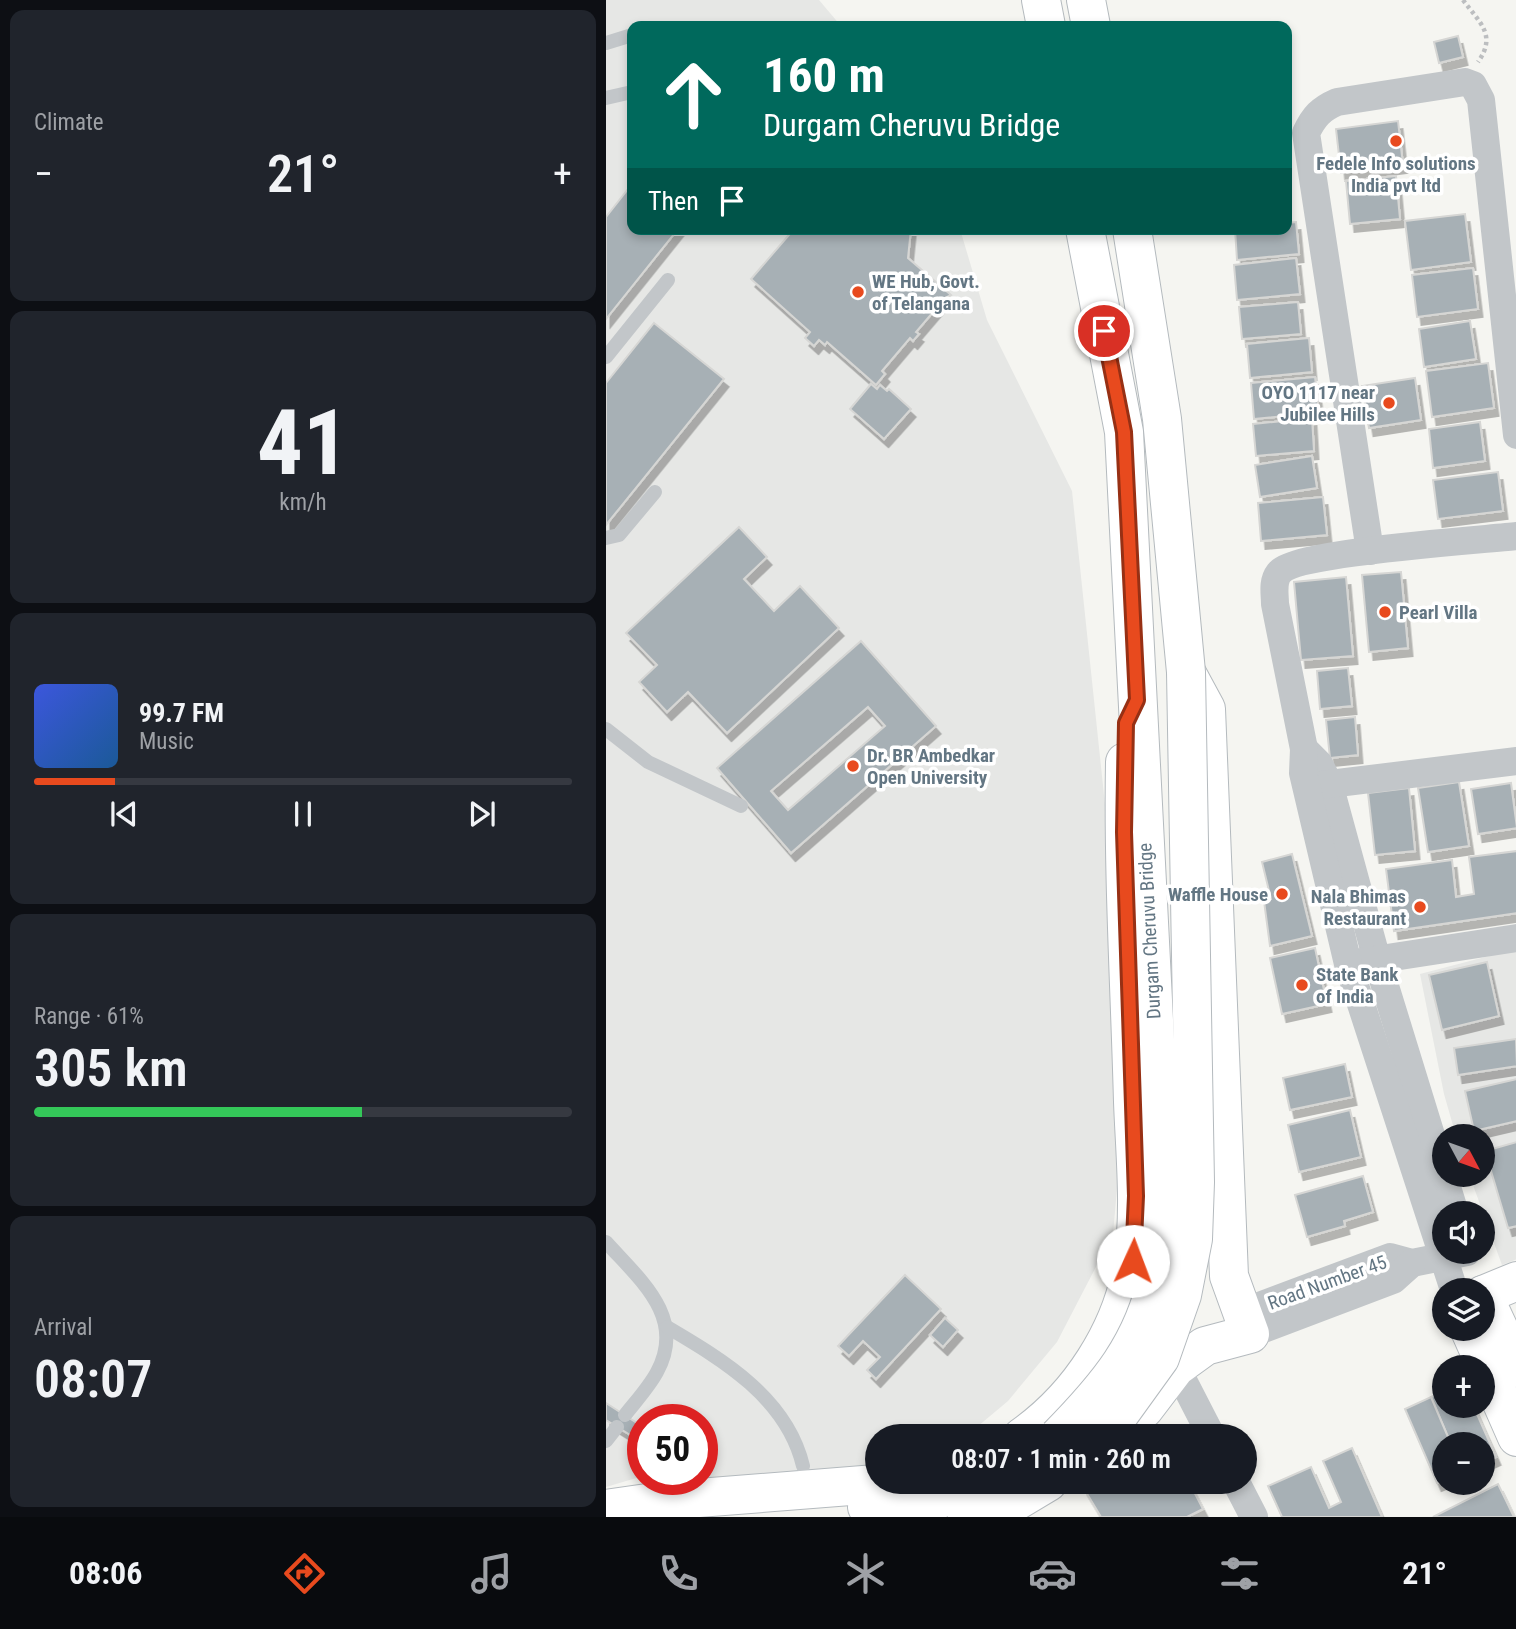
<!DOCTYPE html>
<html lang="en">
<head>
<meta charset="utf-8">
<style>
  body { margin:0; font-family:"Roboto Condensed",sans-serif; background:#20242c; color:#f1f3f6; height:100vh; display:flex; flex-direction:column; font-size:26px; white-space:nowrap }
  * { box-sizing:border-box; margin:0 }
  p { font-size:23px; color:#9ea1a6 }
  .icon { flex:none; width:38px; height:38px; fill:none; stroke:currentColor; stroke-width:2; stroke-linecap:round; stroke-linejoin:round }
  .map { position:relative; flex:1; overflow:hidden }
  .panel { display:flex; flex-direction:column; gap:10px; padding:10px; background:#0d0f14; width:606px }
  .panel>* { flex:none }
  .hud { position:absolute; left:21px; top:21px; width:665px; height:214px; border-radius:14px; box-shadow:0 4px 10px #0003; background:#00695c; color:#fff; overflow:hidden }
  .needle { width:46px; rotate:131deg }
  .controls { position:absolute; left:826px; top:1124px; display:grid; gap:14px }
  .controls a { display:grid; place-items:center; width:63px; height:63px; border-radius:50%; background:#171b24; box-shadow:0 4px 10px #0003; font-size:35px }
  .speed { position:absolute; left:21px; top:1404px; display:flex; gap:14px; font-size:35px; font-weight:700; text-align:center }
  .speed>* { display:grid; place-content:center; width:91px; height:91px; border-radius:50%; background:#171b24; box-shadow:0 4px 10px #0003; line-height:1 }
  .speed .limit { border:10px solid #d22; background:#fff; color:#111 }
  .pin { position:absolute; display:grid; place-items:center; width:60px; height:60px; color:#fff; margin:-30px; border:4px solid #fff; border-radius:50%; box-shadow:0 2px 7px #0007 }
  .me { position:absolute; width:77px; margin:-38px; rotate:2deg; stroke-linejoin:round; filter:drop-shadow(0 0 5px #0008) }
  .turn { display:flex; align-items:center; gap:24px; height:147px; padding:0 21px; font-size:32px }
  .turn .icon { width:91px; height:91px; stroke-width:2.5 }
  .turn b { display:block; font-size:49px; line-height:60px }
  .then { display:flex; align-items:center; height:66px; padding:0 21px; background:#0003; gap:14px; font-size:26px }
  .big { font-size:52px; font-weight:600; line-height:1.1 }
  .panel .widget { flex:1; display:flex; flex-direction:column; justify-content:center; gap:10px; min-width:0; padding:0 24px; border-radius:14px; background:#20242c }
  .panel .dial { align-items:center; gap:0 }
  .dial b { font-size:91px; line-height:1 }
  .song { display:flex; align-items:center; gap:21px }
  .cover { width:84px; height:84px; border-radius:10px; background:linear-gradient(135deg,hsl(230 70% 55%),hsl(210 70% 35%)) }
  .played { height:7px; border-radius:4px; background:linear-gradient(90deg,#e84a1e 15%,#363941 15%) }
  .keys { display:flex; justify-content:space-around; direction:ltr }
  .heat { display:flex; justify-content:space-between; align-items:center; font-size:38px; direction:ltr }
  .charge { height:10px; border-radius:5px; background:linear-gradient(90deg,#34c759 61%,#363941 0) }
  .trip { position:absolute; left:259px; top:1424px; width:392px; height:70px; border-radius:35px; background:#171b24; box-shadow:0 4px 10px #0003; font-weight:600; line-height:70px; text-align:center }
  .dock { display:flex; height:112px; justify-content:space-around; align-items:center; background:#090b0e; color:#9ea1a6 }
  .dock .icon { width:49px; height:49px }
  .dock .selected { color:#e84a1e }
  .dock b { font-size:32px; color:#f1f3f6 }
  main { display:flex; flex:1; min-height:0 }
  .map>svg:first-child { display:block }
</style>
</head>
<body>
<main>
<section class="panel">
<div class="widget"><p>Climate</p>
<div class="heat"><a>−</a><b class="big">21°</b><a>+</a></div>
</div>
<div class="widget dial"><b>41</b><p>km/h</p></div>
<div class="widget">
<div class="song"><i class="cover"></i><div><b>99.7 FM</b><p>Music</p></div></div>
<div class="played"></div>
<div class="keys"><svg class="icon" aria-label="previous" viewBox="0 0 24 24"><path d="M18 5L8 12l10 7zM5 5v14"/></svg><svg class="icon" aria-label="pause" viewBox="0 0 24 24"><path d="M8 5v14M16 5v14"/></svg><svg class="icon" aria-label="next" viewBox="0 0 24 24"><path d="M6 5l10 7-10 7zM19 5v14"/></svg></div>
</div>
<div class="widget"><p>Range · 61%</p><b class="big">305 km</b><div class="charge"></div></div>
<div class="widget"><p>Arrival</p><b class="big">08:07</b></div>
</section>
<div class="map">
<svg width="911" height="1517" viewBox="0 0 911 1517">
  <defs>
    <filter id="shadow"><feDropShadow dx="4.5" dy="8" stdDeviation="0" flood-color="#0004"/></filter>
  </defs>
  <rect width="100%" height="100%" fill="#f5f5f1"/>
  <g fill="#e6e7e5">
    <path d="M0,0H213L235,26H26V229H354L381,320L466,491L524,1042L507,1234L451,1342L402,1401L359,1437H271V1472L226,1481L96,1477V1419H37V1476L0,1487Z"/>
    <path d="M910,949L911,1259L896,1265L863,1174H877V1136H850L838,1094L814,974Z"/>
  </g>
  <g fill="#a7b0b5" stroke="#d6d6d4" stroke-width="2" fill-rule="evenodd" filter="url(#shadow)">
    <path d="M852,36L857,57L833,63L828,42Z"/>
    <path d="M792,121L797,165L735,173L730,129Z"/>
    <path d="M790,176L794,219L744,224L740,181Z"/>
    <path d="M26,184V229H72L0,319V217Z"/>
    <path d="M859,214L865,262L805,270L799,221Z"/>
    <path d="M690,222L693,254L631,260L629,229H681V223Z"/>
    <path d="M188,229H200L204,233L208,229H305L302,258L345,295L339,298L310,332L313,334L307,341L304,338L276,371L279,374L270,385L221,342L219,345L213,340L208,346L199,338L204,332L145,279Z"/>
    <path d="M690,258L694,294L631,300L628,265Z"/>
    <path d="M867,268L872,309L811,317L806,275Z"/>
    <path d="M692,302L695,334L636,339L633,307Z"/>
    <path d="M864,321L870,359L818,367L813,329Z"/>
    <path d="M48,323L118,379L0,525V383Z"/>
    <path d="M703,338L706,372L644,378L641,344Z"/>
    <path d="M882,363L888,408L826,417L820,371Z"/>
    <path d="M709,377L713,413L648,419L645,383Z"/>
    <path d="M809,378L815,420L763,428L756,386Z"/>
    <path d="M265,384L271,389L274,385L281,391L283,389L305,409L278,439L244,409Z"/>
    <path d="M706,418L708,451L650,456L647,424Z"/>
    <path d="M874,422L879,461L827,468L823,429Z"/>
    <path d="M706,456L711,488L654,497L649,465Z"/>
    <path d="M892,472L897,511L832,519L827,480Z"/>
    <path d="M717,497L721,535L655,541L652,503Z"/>
    <path d="M133,527L161,557L138,579L168,611L194,586L233,628L121,733L82,692L61,712L33,682L51,665L20,633Z"/>
    <path d="M795,572L802,648L763,652L756,575Z"/>
    <path d="M740,577L747,656L695,660L688,582Z"/>
    <path d="M255,641L330,726L185,853L111,768ZM262,707L279,726L182,810L165,791Z"/>
    <path d="M742,668L746,706L714,709L711,671Z"/>
    <path d="M749,717L752,755L724,758L720,720Z"/>
    <path d="M853,782L863,846L822,852L812,788Z"/>
    <path d="M905,783L911,828L872,834L865,789Z"/>
    <path d="M803,788L809,851L769,855L762,793Z"/>
    <path d="M911,851V913L788,931L780,869L846,860L850,897L868,894L863,857Z"/>
    <path d="M686,854L706,936L664,946L658,901L665,899L656,862Z"/>
    <path d="M709,948L721,1004L676,1014L664,958Z"/>
    <path d="M881,962L893,1016L836,1030L823,975Z"/>
    <path d="M910,1039L911,1066L852,1075L848,1048Z"/>
    <path d="M739,1064L746,1097L684,1110L677,1078Z"/>
    <path d="M911,1079V1121L868,1131L859,1091Z"/>
    <path d="M744,1110L755,1157L693,1172L682,1125Z"/>
    <path d="M911,1142V1226L902,1228L879,1151Z"/>
    <path d="M757,1176L767,1212L738,1221L739,1226L701,1237L689,1195Z"/>
    <path d="M299,1275L335,1309L270,1379L261,1370L274,1357L257,1341L243,1356L232,1346Z"/>
    <path d="M339,1318L352,1330L337,1347L324,1335Z"/>
    <path d="M838,1391V1405H867L890,1457L877,1463V1444H845L825,1397Z"/>
    <path d="M825,1397L845,1444H838V1480L831,1483L799,1409Z"/>
    <path d="M0,1403L37,1427L34,1441L0,1420Z"/>
    <path d="M746,1448L776,1517H676L662,1486L705,1467L723,1508L735,1502L717,1461Z"/>
    <path d="M479,1482H583L597,1509L581,1517H495L477,1487Z"/>
    <path d="M892,1484L908,1517H827Z"/>
  </g>
  <g fill="none" stroke-linecap="round" stroke-linejoin="round">
    <g stroke="#b4babe" stroke-width="40">
      <g id="secondary">
        <path d="M435,0L440,26"/>
        <path d="M480,0L485,26"/>
        <path d="M877,1295L911,1368"/>
        <path d="M877,1295L911,1281"/>
        <path d="M863,1328L911,1437"/>
        <path d="M538,1409L570,1367L599,1346L644,1334L623,1276L600,709L580,672"/>
        <path d="M416,1437C473,1397 516,1331 527,1262C535,1211 529,1154 527,1102C524,989 517,876 519,762"/>
        <path d="M261,1507L328,1501L384,1482"/>
        <path d="M0,1509L55,1501L295,1482"/>
        <path d="M361,1517L407,1503L442,1482"/>
      </g>
    </g>
    <path stroke="#bcbec0" stroke-width="4.5" stroke-dasharray="3.5 3.5" stroke-linecap="butt" d="M857,0C874,23 891,35 872,62"/>
    <g stroke="#c2c6c9" stroke-width="14">
      <path d="M0,43L26,35"/>
      <path d="M0,98L26,92"/>
      <path d="M0,357L62,280"/>
      <path d="M0,538L13,535L49,492"/>
      <path d="M0,729L42,762L135,806"/>
      <path d="M0,1242C33,1279 81,1317 51,1372C43,1387 30,1401 19,1415"/>
      <path d="M61,1327C117,1360 181,1398 197,1466"/>
      <path d="M0,1441L11,1427"/>
    </g>
    <g stroke="#c2c6c9" stroke-width="28">
      <path d="M764,551L700,133C708,116 715,109 731,102L859,82L867,85L875,100L911,435"/>
      <path d="M698,749L713,764L723,784L771,960L849,1213"/>
      <path d="M707,786L911,761"/>
      <path d="M755,962L911,938"/>
      <path d="M848,1290L742,964L697,773L698,749L669,604C669,594 666,582 673,573C689,552 875,540 911,536"/>
      <path d="M637,1312L784,1257L806,1263L861,1252"/>
      <path d="M644,1334L787,1280L806,1263"/>
      <path d="M570,1367L606,1437"/>
      <path d="M630,1482L648,1517"/>
    </g>
    <use href="#secondary" stroke="#fff" stroke-width="38"/>
    <g stroke="#b4babe" stroke-width="40" stroke-linecap="butt">
      <g id="secondary-bridge">
        <path d="M452,1437C501,1387 538,1344 552,1274C558,1244 555,1208 556,1177L518,432L479,229"/>
        <path d="M497,1437L554,1358L576,1295L587,1239L589,1182L580,672L556,419L526,229"/>
      </g>
    </g>
    <use href="#secondary-bridge" stroke="#fff" stroke-width="38"/>
  </g>
  <g fill="none" stroke-linecap="round" stroke-linejoin="round">
    <g stroke="#973014" stroke-width="18">
      <path id="route" d="M498,331L518,432L531,700L520,723L518,832L530,1196L527,1261"/>
    </g>
    <use href="#route" stroke="#e84a1e" stroke-width="12"/>
  </g>
  <g fill="#e84a1e" stroke="#fff" stroke-width="2.5">
    <circle cx="790" cy="141" r="7"/>
    <circle cx="252" cy="292" r="7"/>
    <circle cx="783" cy="403" r="7"/>
    <circle cx="779" cy="612" r="7"/>
    <circle cx="247" cy="766" r="7"/>
    <circle cx="676" cy="894" r="7"/>
    <circle cx="814" cy="907" r="7"/>
    <circle cx="696" cy="985" r="7"/>
  </g>
  <g text-anchor="middle" stroke-width="7" stroke-linejoin="round" paint-order="stroke">
    <g font-size="19" font-weight="bold" fill="#637683" stroke="#fff" text-anchor="start">
      <text x="790" y="170" text-anchor="middle">Fedele Info solutions<tspan x="790" dy="22">India pvt ltd</tspan></text>
      <text x="266" y="288">WE Hub, Govt.<tspan x="266" dy="22">of Telangana</tspan></text>
      <text x="769" y="399" text-anchor="end">OYO 1117 near<tspan x="769" dy="22">Jubilee Hills</tspan></text>
      <text x="793" y="619">Pearl Villa</text>
      <text x="261" y="762">Dr. BR Ambedkar<tspan x="261" dy="22">Open University</tspan></text>
      <text x="662" y="901" text-anchor="end">Waffle House</text>
      <text x="800" y="903" text-anchor="end">Nala Bhimas<tspan x="800" dy="22">Restaurant</tspan></text>
      <text x="710" y="981">State Bank<tspan x="710" dy="22">of India</tspan></text>
    </g>
    <g font-size="19" fill="#637683" stroke="#fff">
      <text transform="translate(543 931) rotate(-93)" y="7">Durgam Cheruvu Bridge</text>
      <text transform="translate(721 1282) rotate(-20)" y="7">Road Number 45</text>
    </g>
  </g>
</svg>
<div class="controls">
<a><svg class="needle" viewBox="-14 -14 28 28"><path d="M0-13l5 13h-10z" fill="#e53935"/><path d="M0 13l5-13h-10z" fill="#9ea1a6"/></svg></a>
<a><svg class="icon" aria-label="sound" viewBox="0 0 24 24"><path d="M4 9h4l5-4v14l-5-4H4zM17 9q2 3 0 6"/></svg></a>
<a><svg class="icon" aria-label="layers" viewBox="0 0 24 24"><path d="M12 4l9 5-9 5-9-5zM3 14l9 5 9-5"/></svg></a>
<a>+</a>
<a>−</a>
</div>
<div class="speed"><div class="limit">50</div></div>
<div class="pin" style="left:498px;top:331px;background:#d93025"><svg class="icon" aria-label="arrive" viewBox="0 0 24 24"><path d="M6 21V4h12l-3 4 3 4H6"/></svg></div>
<svg class="me" style="left:527px;top:1261px" viewBox="-20 -20 40 40"><circle r="19" fill="#fff"/><path d="M0-13L10 11 0 6-10 11z" fill="#e84a1e"/></svg>
<div class="trip">08:07 · 1 min · 260 m</div>
<div class="hud">
<div class="turn"><svg class="icon" aria-label="ahead" viewBox="0 0 24 24"><path d="M12 20V5M6 11l6-6 6 6"/></svg><div><b>160 m</b>Durgam Cheruvu Bridge</div></div>
<div class="then">Then<svg class="icon" aria-label="arrive" viewBox="0 0 24 24"><path d="M6 21V4h12l-3 4 3 4H6"/></svg></div>
</div>
</div>
</main>
<nav class="dock">
<b>08:06</b>
<svg class="icon selected" aria-label="directions" viewBox="0 0 24 24"><path d="M12 3l9 9-9 9-9-9zM9 14v-3h6M13 9l2 2-2 2"/></svg>
<svg class="icon" aria-label="music" viewBox="0 0 24 24"><path d="M9 18V5l10-2v13"/><circle cx="6" cy="18" r="3"/><circle cx="16" cy="16" r="3"/></svg>
<svg class="icon" aria-label="phone" viewBox="0 0 24 24"><path d="M5 4h4l2 5-3 2q2 4 5 5l2-3 5 2v4C11 20 4 13 5 4z"/></svg>
<svg class="icon" aria-label="climate" viewBox="0 0 24 24"><path d="M12 3v18M4 7l16 10M4 17L20 7"/></svg>
<svg class="icon" aria-label="car" viewBox="0 0 24 24"><path d="M5 17H2v-5l4-1 3-4h7l3 4 3 1v5h-3M9 17h6M6 11h13"/><circle cx="7" cy="17" r="2"/><circle cx="17" cy="17" r="2"/></svg>
<svg class="icon" aria-label="filters" viewBox="0 0 24 24"><path d="M4 7h16M4 17h16"/><circle cx="9" cy="7" r="2"/><circle cx="15" cy="17" r="2"/></svg>
<b>21°</b>
</nav>
</body>
</html>
